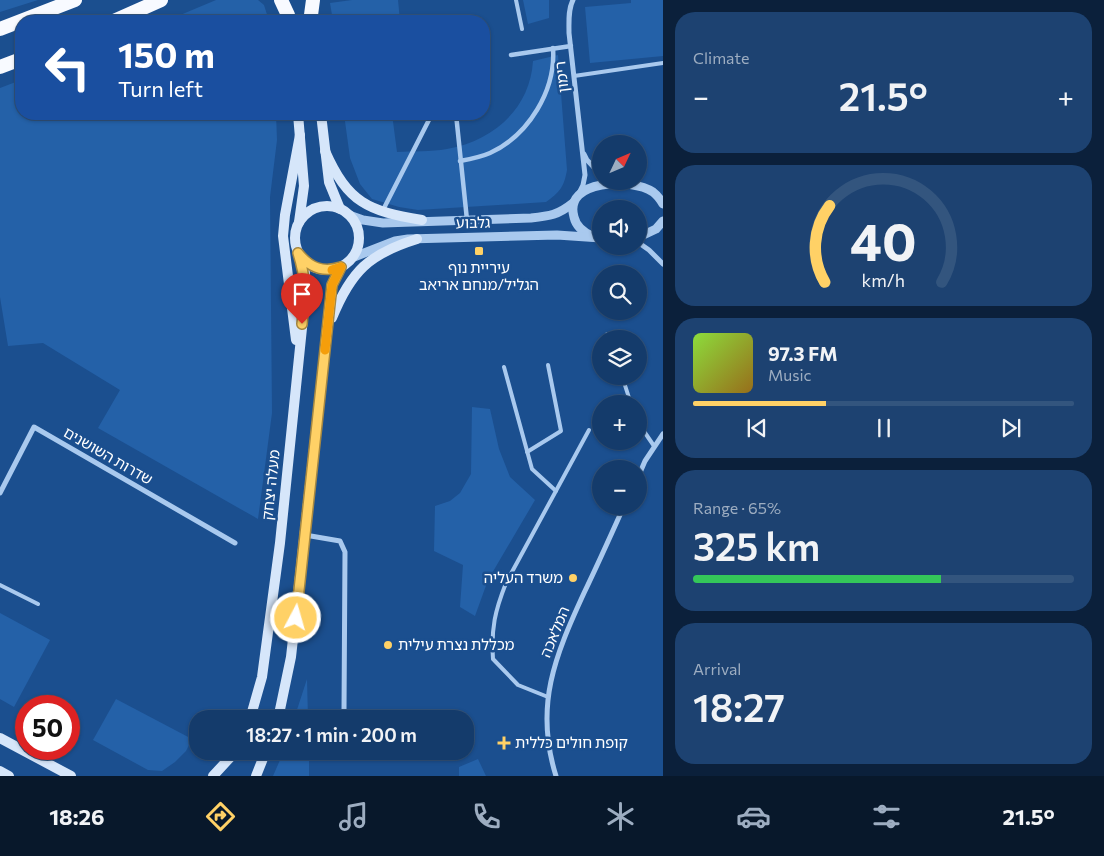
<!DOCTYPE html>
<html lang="en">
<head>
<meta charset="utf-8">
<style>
  body { margin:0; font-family:Commissioner,"Noto Sans Hebrew",sans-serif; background:#1d4271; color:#f1f3f6; height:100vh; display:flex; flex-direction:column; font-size:19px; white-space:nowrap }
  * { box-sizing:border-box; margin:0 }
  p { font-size:16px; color:#9dadc1 }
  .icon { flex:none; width:28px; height:28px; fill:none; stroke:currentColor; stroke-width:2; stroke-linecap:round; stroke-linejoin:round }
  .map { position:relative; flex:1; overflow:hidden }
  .details { display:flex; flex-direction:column; gap:12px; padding:12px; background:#0b203b; width:441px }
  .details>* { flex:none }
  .banner { position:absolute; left:15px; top:15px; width:475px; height:105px; border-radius:20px; box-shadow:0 1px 4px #0004,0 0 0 1px #33557e; background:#1a4fa0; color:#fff; overflow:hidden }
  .needle { width:32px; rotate:46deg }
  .buttons { position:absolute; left:592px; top:135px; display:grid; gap:10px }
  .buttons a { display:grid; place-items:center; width:55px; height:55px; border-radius:50%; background:#143b6b; box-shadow:0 1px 4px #0004,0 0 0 1px #33557e; font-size:25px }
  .speed { position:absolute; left:15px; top:695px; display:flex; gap:10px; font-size:25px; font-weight:700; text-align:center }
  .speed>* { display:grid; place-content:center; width:65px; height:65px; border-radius:50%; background:#143b6b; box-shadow:0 1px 4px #0004,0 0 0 1px #33557e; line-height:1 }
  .speed .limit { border:8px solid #d22; background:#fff; color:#111 }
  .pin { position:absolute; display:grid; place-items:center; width:42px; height:42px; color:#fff; margin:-51px -21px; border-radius:50% 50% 50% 0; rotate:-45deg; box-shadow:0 0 5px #0007 }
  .pin .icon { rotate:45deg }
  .me { position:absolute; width:55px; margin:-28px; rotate:6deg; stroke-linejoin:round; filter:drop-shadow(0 0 4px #0008) }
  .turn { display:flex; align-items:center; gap:18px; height:105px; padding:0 20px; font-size:22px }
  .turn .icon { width:65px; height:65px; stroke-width:2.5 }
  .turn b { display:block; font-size:35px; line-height:42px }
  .big { font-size:38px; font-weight:600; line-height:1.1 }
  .details .card { flex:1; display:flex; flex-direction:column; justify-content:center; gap:8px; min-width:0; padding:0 18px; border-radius:20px; background:#1d4271 }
  .details .dial { align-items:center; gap:0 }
  .dial svg { height:130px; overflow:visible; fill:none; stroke:#33557e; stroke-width:7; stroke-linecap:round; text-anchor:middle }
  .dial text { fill:#f1f3f6; stroke:none }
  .song { display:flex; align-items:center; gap:15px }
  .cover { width:60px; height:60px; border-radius:8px; background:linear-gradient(135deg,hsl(90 70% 55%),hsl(40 70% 35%)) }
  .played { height:5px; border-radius:2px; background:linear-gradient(90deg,#ffd166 35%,#33557e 35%) }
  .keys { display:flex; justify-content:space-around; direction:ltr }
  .heat { display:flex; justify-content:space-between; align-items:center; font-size:28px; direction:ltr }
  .charge { height:8px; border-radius:4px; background:linear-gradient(90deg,#34c759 65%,#33557e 0) }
  .trip { position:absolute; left:189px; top:710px; width:285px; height:50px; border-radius:20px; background:#143b6b; box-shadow:0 1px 4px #0004,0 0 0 1px #33557e; font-weight:600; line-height:50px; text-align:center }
  .menu { display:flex; height:80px; justify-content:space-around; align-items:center; background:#08182b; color:#9dadc1 }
  .menu .icon { width:35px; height:35px }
  .menu .active { color:#ffd166 }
  .menu b { font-size:22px; color:#f1f3f6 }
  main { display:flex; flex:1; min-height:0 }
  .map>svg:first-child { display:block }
</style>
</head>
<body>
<main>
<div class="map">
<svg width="663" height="776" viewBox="0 0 663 776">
  <rect width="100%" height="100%" fill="#1b4f8f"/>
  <g fill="#2461a8">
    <path d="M0,0H38L0,12Z"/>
    <path d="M216,0H258L264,5L269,21H166Z"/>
    <path d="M352,0H398L400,21H333L330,3Z"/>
    <path d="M523,0H549V18L528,24Z"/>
    <path d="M631,0H663V56L590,63L585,7L631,3Z"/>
    <path d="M558,55L567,170C564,187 560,192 546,202L418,210L399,207L372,199L360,184L350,158L344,114H392L397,152C413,151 431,152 447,149C493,141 530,109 533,61Z"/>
    <path d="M21,80V114H276L277,140L270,197L272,413L258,519L98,428L120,390L43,343L8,346L0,297V88Z"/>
    <path d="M472,407L490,409L499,449L510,477L535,500L488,580L475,616L460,607L463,565L434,551L435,506L450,501L460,493L471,474Z"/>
    <path d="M0,613L50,640L14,707L0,699Z"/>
    <path d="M307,679L308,719H294Z"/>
    <path d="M116,699L192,739L186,751L175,762L162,771L148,770L93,740Z"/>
    <path d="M284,751H309V776H273Z"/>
    <path d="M478,759L486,776H459V767Z"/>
  </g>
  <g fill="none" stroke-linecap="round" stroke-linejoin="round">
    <g stroke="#a9c9ee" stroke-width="4">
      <path d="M516,0L522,29"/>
      <path d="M574,76L663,63"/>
      <path d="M607,334L609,339"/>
      <path d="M504,367L532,469L556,491"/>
      <path d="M622,376L631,404"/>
      <path d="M639,424L654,446"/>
      <path d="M527,452L561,431L548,365"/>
      <path d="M0,585L38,604"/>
      <path d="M548,697L518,685L493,659C491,628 495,611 506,583L589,430"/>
    </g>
    <g stroke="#a9c9ee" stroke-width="4.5">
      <path d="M511,55L571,46"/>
      <path d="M456,114L467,220"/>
      <path d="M460,161C471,159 481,157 490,153C529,135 556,90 553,48"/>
      <path d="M383,210L432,114"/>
    </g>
    <g stroke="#a9c9ee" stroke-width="5">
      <path d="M573,0C568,9 569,22 569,33L585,175L583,185L579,193"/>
      <path d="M584,154L587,160L601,175"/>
      <path d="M639,243L649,250L663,264"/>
      <path d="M639,475L645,461L663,434"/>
      <path d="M0,493L34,427L235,543"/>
      <path d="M305,535L340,541L345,552L344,710"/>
      <path d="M556,776C534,706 555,656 584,593C598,564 611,535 624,506"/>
    </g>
    <g stroke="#a9c9ee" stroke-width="9">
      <path d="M349,215L363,220L383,223L531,218C550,216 558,215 573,203"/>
      <path d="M592,236C583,232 576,226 574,217C563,179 632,178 653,192C657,195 660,199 663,204"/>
      <path d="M639,237L656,229L663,221"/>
      <path d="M354,257L395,241L408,239L557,235L601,238"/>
    </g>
    <g stroke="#d6e6fa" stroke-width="10">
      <path d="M298,114L304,186L299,222"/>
      <path d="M321,114L329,182L340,209"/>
      <path d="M325,151C348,203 368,211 422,220"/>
      <circle cx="327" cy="238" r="32"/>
      <path d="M332,318C351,271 369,254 417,239"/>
      <path d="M296,340L283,236L285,215L300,135"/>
      <path d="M250,719L262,677L280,543L306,289L305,273L298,253"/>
      <path d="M278,719L291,657L332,285L341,267"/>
      <path d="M0,738L71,776"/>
      <path d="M0,771L9,776"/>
      <path d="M213,776L236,751"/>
      <path d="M256,776L266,751"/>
    </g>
    <g stroke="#f8faff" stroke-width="14">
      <path d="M281,0L288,15"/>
      <path d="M311,15L313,0"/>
      <path d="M114,21L161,0"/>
      <path d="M0,29L75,0"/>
      <path d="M0,67L21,59"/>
    </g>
  </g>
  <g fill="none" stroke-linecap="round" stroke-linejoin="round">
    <g stroke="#a68842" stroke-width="12">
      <path id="route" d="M296,618L332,285L341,267C323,273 310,268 298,253C307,282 305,294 302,324"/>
    </g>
    <use href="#route" stroke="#ffd166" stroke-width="9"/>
    <path stroke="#f59e0b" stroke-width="9" d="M325,350L332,285L341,267L332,270"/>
  </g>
  <g fill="#ffd166" stroke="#1b4f8f" stroke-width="2">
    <rect x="474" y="246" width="10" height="10" rx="2.5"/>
    <circle cx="573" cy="578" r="5"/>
    <circle cx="388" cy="645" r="5"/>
    <path d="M501.5 735.5h5v5h5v5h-5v5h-5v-5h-5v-5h5z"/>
  </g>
  <g text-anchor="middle" stroke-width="5" stroke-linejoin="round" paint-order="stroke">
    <g font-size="15" fill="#fff" stroke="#1b4f8f">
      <text transform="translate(562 77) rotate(-97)" y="5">רימון</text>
      <text transform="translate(473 223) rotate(-1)" y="5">גלבוע</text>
      <text transform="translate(108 456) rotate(30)" y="5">שדרות השושנים</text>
      <text transform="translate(271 485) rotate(-84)" y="5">מעלה יצחק</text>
      <text transform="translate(555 632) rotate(-68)" y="5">המלאכה</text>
    </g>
    <g font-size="15" fill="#fff" stroke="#1b4f8f" text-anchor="start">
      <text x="479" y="273" text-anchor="middle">עיריית נוף<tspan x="479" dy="17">הגליל/מנחם אריאב</tspan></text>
      <text x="563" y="583" text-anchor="end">משרד העליה</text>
      <text x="398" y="650">מכללת נצרת עילית</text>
      <text x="515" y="748">קופת חולים כללית</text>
    </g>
  </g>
</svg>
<div class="buttons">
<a><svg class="needle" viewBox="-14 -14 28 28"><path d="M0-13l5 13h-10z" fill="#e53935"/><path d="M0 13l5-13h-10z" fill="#9dadc1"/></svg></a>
<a><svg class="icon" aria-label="sound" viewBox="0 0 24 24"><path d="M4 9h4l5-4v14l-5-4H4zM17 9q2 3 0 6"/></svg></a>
<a><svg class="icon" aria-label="search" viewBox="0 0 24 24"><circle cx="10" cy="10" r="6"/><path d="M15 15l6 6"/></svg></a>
<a><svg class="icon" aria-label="layers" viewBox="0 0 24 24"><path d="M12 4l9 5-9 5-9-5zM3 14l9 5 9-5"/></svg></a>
<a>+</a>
<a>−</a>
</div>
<div class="speed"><div class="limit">50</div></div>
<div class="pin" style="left:302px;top:324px;background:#d93025"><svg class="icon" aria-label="arrive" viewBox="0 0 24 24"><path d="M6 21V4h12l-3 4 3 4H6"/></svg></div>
<svg class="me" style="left:296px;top:618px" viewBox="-20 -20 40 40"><circle r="17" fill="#ffd166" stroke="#fff" stroke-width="3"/><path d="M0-11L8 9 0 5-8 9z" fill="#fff"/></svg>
<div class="trip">18:27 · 1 min · 200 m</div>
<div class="banner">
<div class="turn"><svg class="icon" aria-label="left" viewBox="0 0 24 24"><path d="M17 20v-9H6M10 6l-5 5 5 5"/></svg><div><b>150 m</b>Turn left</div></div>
</div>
</div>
<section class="details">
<div class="card"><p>Climate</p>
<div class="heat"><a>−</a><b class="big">21.5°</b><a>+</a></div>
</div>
<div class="card dial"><svg viewBox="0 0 100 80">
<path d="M14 69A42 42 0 1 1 86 69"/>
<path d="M14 69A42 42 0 0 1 17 22" stroke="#ffd166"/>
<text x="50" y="56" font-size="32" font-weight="700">40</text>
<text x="50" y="72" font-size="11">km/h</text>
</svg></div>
<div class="card">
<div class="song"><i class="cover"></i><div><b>97.3 FM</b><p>Music</p></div></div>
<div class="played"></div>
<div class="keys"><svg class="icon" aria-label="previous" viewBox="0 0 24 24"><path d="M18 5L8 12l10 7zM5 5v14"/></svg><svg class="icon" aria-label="pause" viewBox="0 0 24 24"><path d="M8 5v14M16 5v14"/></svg><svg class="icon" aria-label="next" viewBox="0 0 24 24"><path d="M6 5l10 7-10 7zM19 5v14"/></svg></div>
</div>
<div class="card"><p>Range · 65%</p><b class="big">325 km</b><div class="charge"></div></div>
<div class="card"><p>Arrival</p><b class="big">18:27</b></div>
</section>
</main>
<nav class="menu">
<b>18:26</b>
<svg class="icon active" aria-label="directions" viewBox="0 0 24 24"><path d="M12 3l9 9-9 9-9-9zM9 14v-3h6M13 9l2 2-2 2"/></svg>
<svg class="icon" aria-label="music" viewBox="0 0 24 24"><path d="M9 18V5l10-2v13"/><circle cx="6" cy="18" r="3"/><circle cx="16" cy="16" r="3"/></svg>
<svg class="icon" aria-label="phone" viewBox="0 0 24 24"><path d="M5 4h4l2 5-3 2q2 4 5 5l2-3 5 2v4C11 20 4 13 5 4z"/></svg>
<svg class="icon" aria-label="climate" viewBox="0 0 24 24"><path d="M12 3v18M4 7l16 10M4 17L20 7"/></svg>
<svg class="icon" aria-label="car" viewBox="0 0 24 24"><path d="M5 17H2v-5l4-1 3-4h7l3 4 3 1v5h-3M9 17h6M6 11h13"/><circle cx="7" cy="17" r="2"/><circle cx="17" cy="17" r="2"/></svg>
<svg class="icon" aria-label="filters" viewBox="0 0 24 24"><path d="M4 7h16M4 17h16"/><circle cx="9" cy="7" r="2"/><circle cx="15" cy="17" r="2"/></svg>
<b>21.5°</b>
</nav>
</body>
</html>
